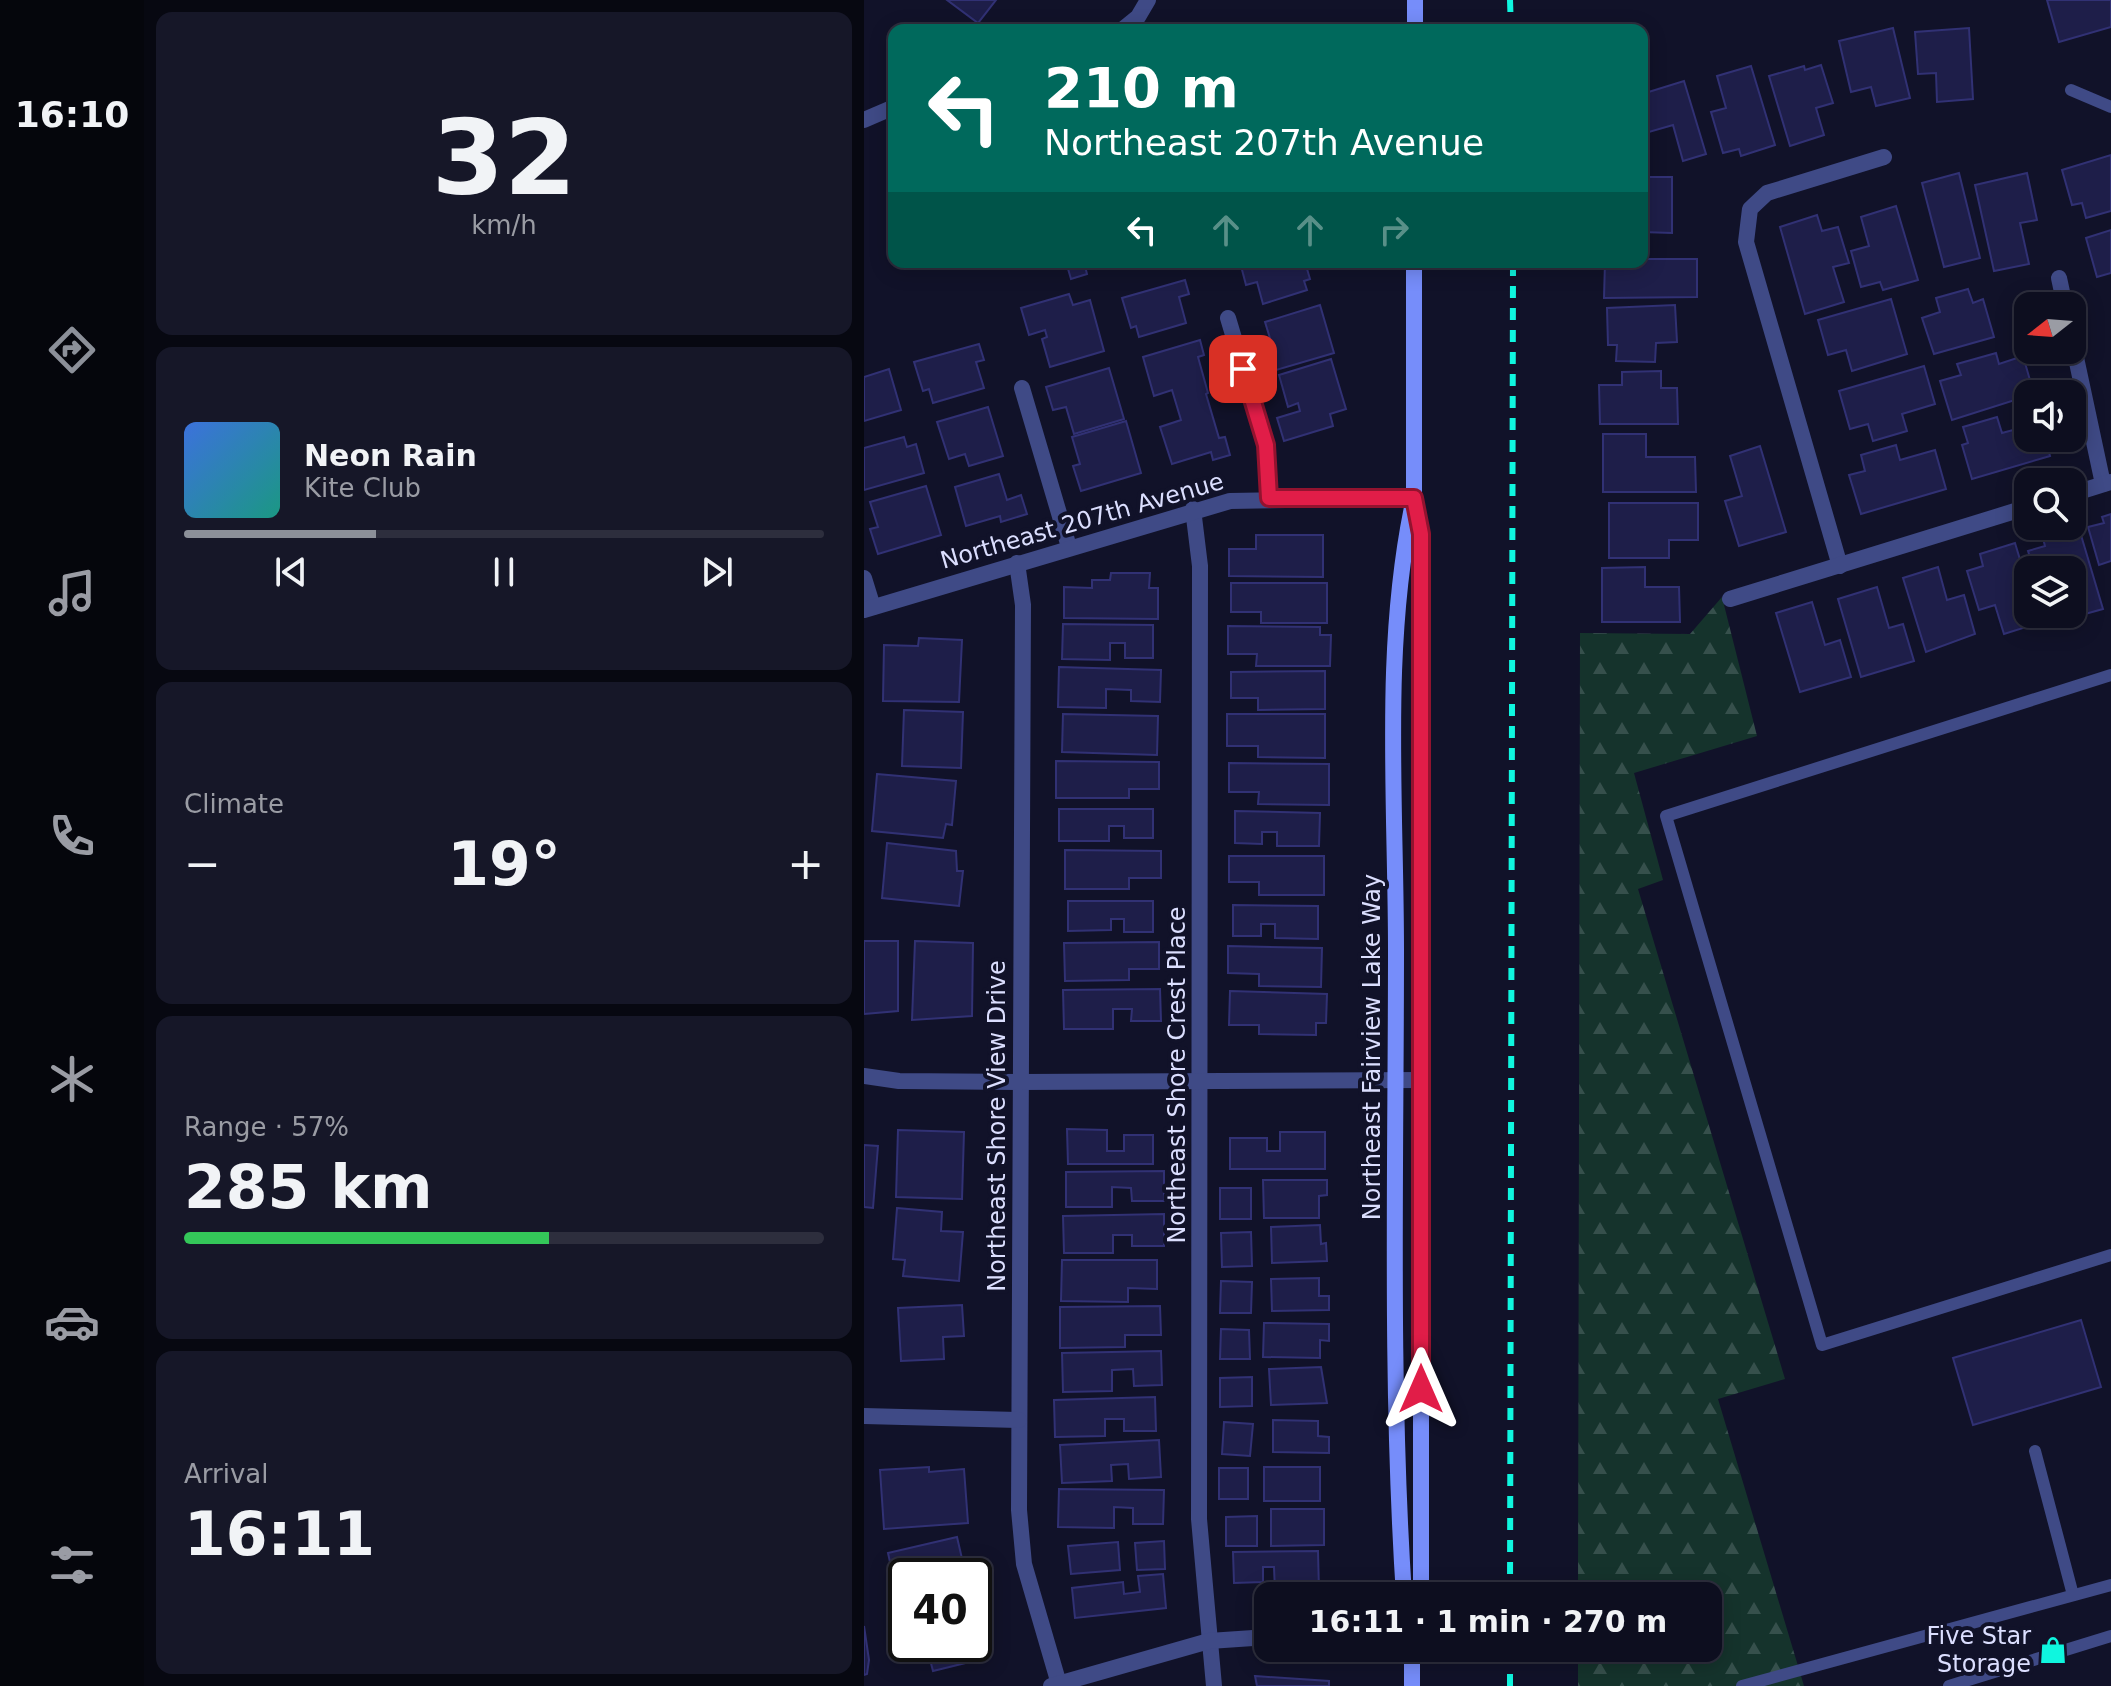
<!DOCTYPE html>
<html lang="en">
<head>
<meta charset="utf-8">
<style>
  body { margin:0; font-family:"DejaVu Sans",sans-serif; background:#161728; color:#f1f3f6; height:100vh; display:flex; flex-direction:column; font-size:30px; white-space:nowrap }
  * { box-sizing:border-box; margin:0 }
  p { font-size:26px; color:#9a9ca4 }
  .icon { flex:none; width:44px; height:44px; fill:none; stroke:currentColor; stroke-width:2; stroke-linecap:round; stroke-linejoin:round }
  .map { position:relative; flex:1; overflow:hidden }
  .panel { display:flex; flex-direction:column; gap:12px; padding:12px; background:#070811; width:720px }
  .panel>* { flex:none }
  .hud { position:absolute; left:24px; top:24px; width:760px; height:244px; border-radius:16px; box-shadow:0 4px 20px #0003,0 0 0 2px #2d2e3d; background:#00695c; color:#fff; overflow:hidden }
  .needle { width:52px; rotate:253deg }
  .controls { position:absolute; left:1150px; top:292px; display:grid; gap:16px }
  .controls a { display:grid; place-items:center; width:72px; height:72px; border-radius:16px; background:#0d0e1f; box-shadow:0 4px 20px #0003,0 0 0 2px #2d2e3d; font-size:40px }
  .speed { position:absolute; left:24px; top:1558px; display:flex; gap:16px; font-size:40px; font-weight:700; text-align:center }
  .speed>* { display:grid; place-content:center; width:104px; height:104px; border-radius:50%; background:#0d0e1f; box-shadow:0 4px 20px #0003,0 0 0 2px #2d2e3d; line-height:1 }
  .speed .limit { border:4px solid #111; border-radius:12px; background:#fff; color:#111 }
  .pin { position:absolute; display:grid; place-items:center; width:68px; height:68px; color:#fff; margin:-34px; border-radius:16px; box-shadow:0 4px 12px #0006 }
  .me { position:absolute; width:88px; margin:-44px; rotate:0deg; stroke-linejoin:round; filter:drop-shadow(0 0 6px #0008) }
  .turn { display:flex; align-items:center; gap:28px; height:168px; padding:0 24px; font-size:36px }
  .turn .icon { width:104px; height:104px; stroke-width:2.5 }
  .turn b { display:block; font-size:56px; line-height:68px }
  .lanes { display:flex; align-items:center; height:76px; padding:0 24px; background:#0003; justify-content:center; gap:40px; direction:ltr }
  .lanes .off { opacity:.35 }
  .big { font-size:60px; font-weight:600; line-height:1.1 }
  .panel .card { flex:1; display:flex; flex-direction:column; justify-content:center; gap:12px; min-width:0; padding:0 28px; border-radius:16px; background:#161728 }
  .panel .dial { align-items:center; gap:0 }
  .dial b { font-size:104px; line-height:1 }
  .song { display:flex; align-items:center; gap:24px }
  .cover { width:96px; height:96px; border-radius:12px; background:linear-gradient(135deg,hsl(220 70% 55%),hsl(170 70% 35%)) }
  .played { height:8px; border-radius:4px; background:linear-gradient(90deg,#8c9099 30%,#2d2e3d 30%) }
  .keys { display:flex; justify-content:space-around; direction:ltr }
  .heat { display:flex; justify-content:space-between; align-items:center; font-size:44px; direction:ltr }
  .charge { height:12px; border-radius:6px; background:linear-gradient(90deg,#34c759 57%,#2d2e3d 0) }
  .trip { position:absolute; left:390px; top:1582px; width:468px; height:80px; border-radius:16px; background:#0d0e1f; box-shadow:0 4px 20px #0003,0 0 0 2px #2d2e3d; font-weight:600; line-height:80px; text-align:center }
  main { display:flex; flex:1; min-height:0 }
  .tab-bar { display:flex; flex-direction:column; width:144px; justify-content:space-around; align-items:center; background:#05060c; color:#9a9ca4 }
  .tab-bar .icon { width:56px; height:56px }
  .tab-bar .selected { color:#8c9099 }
  .tab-bar b { font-size:36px; color:#f1f3f6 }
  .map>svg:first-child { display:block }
</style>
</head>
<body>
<main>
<nav class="tab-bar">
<b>16:10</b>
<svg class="icon selected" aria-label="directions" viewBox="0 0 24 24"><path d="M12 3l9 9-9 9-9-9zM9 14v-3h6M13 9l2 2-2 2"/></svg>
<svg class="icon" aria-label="music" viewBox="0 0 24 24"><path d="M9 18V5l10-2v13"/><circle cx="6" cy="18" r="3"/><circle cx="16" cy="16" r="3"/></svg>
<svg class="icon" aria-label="phone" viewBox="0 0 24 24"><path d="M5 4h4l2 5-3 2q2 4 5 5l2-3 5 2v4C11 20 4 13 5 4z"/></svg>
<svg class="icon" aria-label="climate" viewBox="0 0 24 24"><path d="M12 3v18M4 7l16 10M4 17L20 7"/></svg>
<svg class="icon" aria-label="car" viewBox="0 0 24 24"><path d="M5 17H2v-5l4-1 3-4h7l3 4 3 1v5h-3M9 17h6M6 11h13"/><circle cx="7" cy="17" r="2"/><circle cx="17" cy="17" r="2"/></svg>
<svg class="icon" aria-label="filters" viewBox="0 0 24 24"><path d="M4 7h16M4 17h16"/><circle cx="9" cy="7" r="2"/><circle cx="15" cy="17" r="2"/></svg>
</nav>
<section class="panel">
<div class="card dial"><b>32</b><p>km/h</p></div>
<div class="card">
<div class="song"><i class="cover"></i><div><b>Neon Rain</b><p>Kite Club</p></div></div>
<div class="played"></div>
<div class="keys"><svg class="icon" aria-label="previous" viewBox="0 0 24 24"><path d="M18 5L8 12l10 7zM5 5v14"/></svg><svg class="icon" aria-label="pause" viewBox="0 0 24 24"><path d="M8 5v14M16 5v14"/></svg><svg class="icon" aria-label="next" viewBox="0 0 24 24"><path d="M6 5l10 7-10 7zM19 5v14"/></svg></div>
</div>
<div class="card"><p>Climate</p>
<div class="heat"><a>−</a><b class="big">19°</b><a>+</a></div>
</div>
<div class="card"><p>Range · 57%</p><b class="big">285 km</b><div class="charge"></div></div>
<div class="card"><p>Arrival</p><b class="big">16:11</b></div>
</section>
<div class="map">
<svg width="1247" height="1686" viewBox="0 0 1247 1686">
  <defs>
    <pattern id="forest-firs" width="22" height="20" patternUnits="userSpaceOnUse" patternTransform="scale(2)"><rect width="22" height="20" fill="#15332c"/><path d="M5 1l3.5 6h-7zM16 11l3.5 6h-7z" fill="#36504c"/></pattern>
  </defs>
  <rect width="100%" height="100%" fill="#111229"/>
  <path fill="url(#forest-firs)" d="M858,597L893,736L770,773L799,880L774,889L921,1379L854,1399L940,1686H714V1648H844V1596H714L716,633L826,634Z"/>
  <g fill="#1e1e49" stroke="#313174" stroke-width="2">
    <path d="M83,0H132L114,23Z"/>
    <path d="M1183,0H1247V27L1195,42Z"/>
    <path d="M1029,28L1046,98L1012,106L1007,87L987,92L975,41Z"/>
    <path d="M1105,28L1109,99L1073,102L1072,73L1054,74L1051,32Z"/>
    <path d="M957,65L969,103L952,108L960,135L926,146L905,76L940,66L941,70Z"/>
    <path d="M887,66L911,145L877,156L875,149L859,153L847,112L862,108L853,76Z"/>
    <path d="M820,81L842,154L819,161L809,125L778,134V94Z"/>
    <path d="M1247,155V211L1222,218L1218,203L1208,205L1198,170Z"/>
    <path d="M1095,173L1116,258L1080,267L1058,183Z"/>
    <path d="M1163,173L1173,220L1156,223L1165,264L1130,271L1111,185Z"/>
    <path d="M778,177H808V233L778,232Z"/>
    <path d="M1032,206L1054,280L1019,290L1016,282L997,287L987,251L1005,246L997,217Z"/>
    <path d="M953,215L958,231L974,227L985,263L969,267L980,302L941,314L916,227Z"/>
    <path d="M1247,230V273L1233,277L1222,238Z"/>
    <path d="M778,259H833V297L740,298L741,262H778Z"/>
    <path d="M202,262H220L223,274L207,279Z"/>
    <path d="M391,262H441L446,279L440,281L443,290L399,304L393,282L382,285L377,266Z"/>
    <path d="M321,280L325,294L315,297L322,323L275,337L272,326L267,328L258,298Z"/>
    <path d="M1104,289L1109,303L1119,299L1130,337L1070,354L1058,318L1076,312L1072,298Z"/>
    <path d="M205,294L209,305L226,300L240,351L186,367L178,339L183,337L181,330L165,335L157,308Z"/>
    <path d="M1027,299L1043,354L988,371L982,350L964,355L954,320Z"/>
    <path d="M456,305L470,353L402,373L395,349L408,345L401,322Z"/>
    <path d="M811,305L813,342L792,343L791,362L752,361L753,345H744L743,308Z"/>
    <path d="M336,340L340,355L334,357L344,393L342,394L355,438L361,437L366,455L349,460L347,452L308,464L296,427L317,420L308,390L290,396L279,357Z"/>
    <path d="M115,344L120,360L112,362L120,388L69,403L65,389L59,391L50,362Z"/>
    <path d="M1132,353L1135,364L1159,356L1170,394L1088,420L1076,381L1097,375L1093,364Z"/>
    <path d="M467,359L482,409L466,414L469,426L420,441L413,418L436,411L434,403L424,407L415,375Z"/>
    <path d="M1060,366L1071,404L1038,414L1043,431L1009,441L1004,424L986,429L975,391Z"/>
    <path d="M245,368L260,419L210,434L202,407L189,410L182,387Z"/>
    <path d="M25,369L37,410L0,421V377Z"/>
    <path d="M797,371V388H813L814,424H736L735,385H758V372Z"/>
    <path d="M124,407L139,456L105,466L101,454L85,459L73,422Z"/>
    <path d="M1133,417L1138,433L1164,426V438H1181L1186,456L1108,479L1098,445L1104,443L1099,427Z"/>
    <path d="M262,421L277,473L217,491L209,466L216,464L208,437Z"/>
    <path d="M739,434H782V457H831L832,492H739Z"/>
    <path d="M40,437L43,447L52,444L60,473L0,490V448Z"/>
    <path d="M1032,445L1036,460L1071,450L1082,489L997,514L985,475L1001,471L997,455Z"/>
    <path d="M896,446L922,532L875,546L861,501L878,496L866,456Z"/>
    <path d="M135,474L143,500L157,495L163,514L137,522L136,516L102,526L91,487Z"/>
    <path d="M62,486L77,535L14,554L6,529L14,527L6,502Z"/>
    <path d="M745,503H834V540H805V558H745Z"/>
    <path d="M1247,514V561L1235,565L1224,527L1240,523L1238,517Z"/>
    <path d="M1214,525L1239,609L1203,619L1202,614H1208V570H1170L1164,551L1181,546L1178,535Z"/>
    <path d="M392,535H459V577L365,576V549H392Z"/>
    <path d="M1151,543L1164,586V614H1172L1175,623L1140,634L1131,605L1115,610L1103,571L1119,566L1116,554Z"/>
    <path d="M781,567V587H815L816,622H738V568Z"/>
    <path d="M1074,567L1083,600L1100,595L1111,634L1062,652L1039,578Z"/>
    <path d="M247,573H286L285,588H294V619L200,618V587L228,588V580H246Z"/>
    <path d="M367,583H463V623H397V612H367Z"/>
    <path d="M1013,587L1025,628L1039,624L1050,661L997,677L974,599Z"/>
    <path d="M948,602L961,645L976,640L987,677L936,692L912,613Z"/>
    <path d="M199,624L289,625V658H261V643H246V660L198,659Z"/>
    <path d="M364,626L456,627V635H467L466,666H392L393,654H364Z"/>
    <path d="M55,638L98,640L95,702L19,701L20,645L54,646Z"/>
    <path d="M195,667L297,670L296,702L267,701V690L242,689V708L194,707Z"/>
    <path d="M461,671V709L394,710V698H367V672Z"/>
    <path d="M40,710L99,712L97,768L38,766Z"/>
    <path d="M199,714L294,716L293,755L198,752Z"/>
    <path d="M363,714H461V758L394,757V746H363Z"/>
    <path d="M192,761L295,762V789H265V798H192Z"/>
    <path d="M365,763L465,764V805L394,804L395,792H365Z"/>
    <path d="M13,774L92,781L88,825L82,824L79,838L8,831Z"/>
    <path d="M195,809H289V838H260V826H245V841H195Z"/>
    <path d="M371,811L456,813L455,846H413V832H398V844L371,843Z"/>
    <path d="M23,843L92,851L93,871H99L95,906L18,898Z"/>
    <path d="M201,850L297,851V878H265V889H201Z"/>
    <path d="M365,856H460V895H395V882H365Z"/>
    <path d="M204,901H289V932H260V919H247V930L204,931Z"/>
    <path d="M369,905L454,906V939L411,938V924H397V936H369Z"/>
    <path d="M0,941H34V1011L0,1014Z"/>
    <path d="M51,941L109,943L108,1016L48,1020Z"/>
    <path d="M295,942V969H265V980L201,981L200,943Z"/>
    <path d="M364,946L458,948L457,987L395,986V974L364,973Z"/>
    <path d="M296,989L297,1021H267L268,1009H249V1029H200L199,990Z"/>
    <path d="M366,991L463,994L462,1023H452V1035L395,1034V1025H365Z"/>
    <path d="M203,1129L243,1130V1151H260V1135H289V1164H204Z"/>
    <path d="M34,1130L100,1132L98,1199L32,1197Z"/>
    <path d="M416,1132H461V1169H366V1138H403V1151H416Z"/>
    <path d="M0,1145L14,1146L9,1208L0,1207Z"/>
    <path d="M300,1171V1201H268L267,1188L248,1187V1207H202V1172Z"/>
    <path d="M399,1180H463V1195L455,1196V1218H400Z"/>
    <rect x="356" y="1188" width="31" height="31"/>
    <path d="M33,1208L78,1212L77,1231L99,1232L95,1281L39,1276L41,1260L29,1259Z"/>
    <path d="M300,1214V1246H268V1235H249V1253H200L199,1216Z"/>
    <path d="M456,1225L457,1244L462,1243L463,1261L408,1263L407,1227Z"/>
    <path d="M387,1232L388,1266L358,1267L357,1233Z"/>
    <path d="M198,1260H293V1289L264,1288V1302L197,1301Z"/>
    <path d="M455,1278V1296H465V1310L408,1311L407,1279Z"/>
    <path d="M357,1281L388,1282L387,1313H356Z"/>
    <path d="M98,1305L100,1336L79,1337L80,1359L37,1361L34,1308Z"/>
    <path d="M296,1306L297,1335H261V1347L196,1348V1307Z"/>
    <path d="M1217,1320L1237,1387L1109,1425L1089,1358Z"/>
    <path d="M400,1323L465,1324V1341L456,1340V1358L399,1357Z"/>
    <path d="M357,1329L385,1330L386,1359H356Z"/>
    <path d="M297,1351L298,1385L270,1386L269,1369L248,1370V1391L199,1392L198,1353Z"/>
    <path d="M457,1367L463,1403L407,1405L405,1369Z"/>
    <path d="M388,1377V1406L356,1407V1378Z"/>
    <path d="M291,1397L292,1431H260V1419H241V1436L191,1437L190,1400Z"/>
    <path d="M409,1420L454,1421V1436L465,1437V1453L409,1452Z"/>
    <path d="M360,1422L389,1424L386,1456L358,1454Z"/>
    <path d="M295,1440L297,1477L265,1479L264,1464L247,1465L248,1481L198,1483L196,1445Z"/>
    <path d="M65,1467V1472L100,1469L104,1523L20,1529L16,1470Z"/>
    <rect x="400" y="1467" width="56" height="34"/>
    <rect x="355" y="1468" width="29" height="31"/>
    <path d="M195,1489L300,1490L299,1524H269V1508L250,1507V1528L194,1527Z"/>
    <path d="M407,1509H460V1545L407,1546Z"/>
    <path d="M393,1516V1546H362V1517Z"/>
    <path d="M93,1537L99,1563L105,1561L109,1576H42V1606L36,1607L24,1553Z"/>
    <path d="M300,1541L301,1569L273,1570L271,1543Z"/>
    <path d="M254,1542L256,1570L207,1574L204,1546Z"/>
    <path d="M454,1551L455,1591L411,1592L410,1567H399V1582L370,1583L369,1552Z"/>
    <path d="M299,1574L302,1608L211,1618L208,1588L259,1582L260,1594L276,1592L274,1576Z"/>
    <path d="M0,1626L5,1660L3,1674L0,1675Z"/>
    <path d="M110,1627L118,1659L69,1671L62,1644H110Z"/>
    <path d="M391,1676L465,1681V1686H393Z"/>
  </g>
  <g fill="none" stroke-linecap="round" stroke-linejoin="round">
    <g stroke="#3f4a86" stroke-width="12">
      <path d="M1207,90L1247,107"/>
      <path d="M1247,675L802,816L958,1345L1247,1255"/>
      <path d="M1171,1451L1209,1595"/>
      <path d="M878,1686L1247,1585"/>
      <path d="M1085,1686L1247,1636"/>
    </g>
    <g stroke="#3f4a86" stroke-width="16">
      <path d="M258,30L274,17L284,0"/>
      <path d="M0,120L30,107"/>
      <path d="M1195,278L1201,306"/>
      <path d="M364,318L402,445L405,498"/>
      <path d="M1208,339L1239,484"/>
      <path d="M158,388L205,547"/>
      <path d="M1208,494L1247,482"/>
      <path d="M329,509L336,566L335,1519L350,1686"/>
      <path d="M153,563L159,605L155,1510L160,1564L195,1684"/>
      <path d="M976,566L882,242L886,209L903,193L1020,157"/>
      <path d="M0,578L9,607"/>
      <path d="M866,599L1164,507"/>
      <path d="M0,610L366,501L550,498"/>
      <path d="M0,1076L35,1081L157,1082L557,1080"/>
      <path d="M0,1416L155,1420"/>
      <path d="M187,1686L345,1641L404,1637"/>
    </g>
    <g stroke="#768dfa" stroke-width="16">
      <path d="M551,0V30"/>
      <path d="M551,504L557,534V1596"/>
      <path d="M540,1596C526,1381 532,1165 532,950C532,801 518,644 550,498V262"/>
      <path d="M548,1686V1648"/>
    </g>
    <g stroke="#0ff6df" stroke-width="6" stroke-dasharray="12 10" stroke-linecap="butt">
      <path d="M646,0L647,30"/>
      <path d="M646,1596L649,262"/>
      <path d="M646,1686V1648"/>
    </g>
  </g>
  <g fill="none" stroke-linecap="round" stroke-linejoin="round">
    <g stroke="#92132f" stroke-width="20">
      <path id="route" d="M379,369L402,445L405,498H550L557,534V1389"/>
    </g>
    <use href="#route" stroke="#e11d48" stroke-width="14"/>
  </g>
  <defs>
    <g id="shop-bare" transform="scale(2.16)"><path d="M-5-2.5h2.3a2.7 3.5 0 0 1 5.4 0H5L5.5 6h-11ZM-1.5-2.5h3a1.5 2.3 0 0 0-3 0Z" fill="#0ff6df" stroke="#111229" stroke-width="2.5" paint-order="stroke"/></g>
  </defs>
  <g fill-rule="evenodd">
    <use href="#shop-bare" x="1189" y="1650"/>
  </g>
  <g text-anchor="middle" stroke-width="8" stroke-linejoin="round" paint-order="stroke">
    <g font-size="24" fill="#dbdefe" stroke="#111229">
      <text transform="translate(218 521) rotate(-16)" y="8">Northeast 207th Avenue</text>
      <text transform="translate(508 1047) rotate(-90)" y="8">Northeast Fairview Lake Way</text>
      <text transform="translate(313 1075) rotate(-90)" y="8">Northeast Shore Crest Place</text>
      <text transform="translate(133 1126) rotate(-90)" y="8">Northeast Shore View Drive</text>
    </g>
    <g font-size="24" fill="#dbdefe" stroke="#111229" text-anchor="end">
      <text x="1167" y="1644">Five Star<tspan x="1167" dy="28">Storage</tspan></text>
    </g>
  </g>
</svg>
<div class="controls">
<a><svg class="needle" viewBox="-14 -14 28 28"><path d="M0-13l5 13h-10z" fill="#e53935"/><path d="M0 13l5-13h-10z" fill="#9a9ca4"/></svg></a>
<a><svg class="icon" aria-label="sound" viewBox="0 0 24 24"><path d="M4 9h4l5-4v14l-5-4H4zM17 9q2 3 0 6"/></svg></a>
<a><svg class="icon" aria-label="search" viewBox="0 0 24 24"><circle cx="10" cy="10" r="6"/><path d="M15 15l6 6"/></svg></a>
<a><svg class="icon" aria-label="layers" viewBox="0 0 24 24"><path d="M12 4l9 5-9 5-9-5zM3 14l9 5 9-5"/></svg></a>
</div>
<div class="speed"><div class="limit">40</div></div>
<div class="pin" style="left:379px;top:369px;background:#d93025"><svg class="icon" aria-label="arrive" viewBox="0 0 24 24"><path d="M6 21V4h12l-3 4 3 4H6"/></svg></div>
<svg class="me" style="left:557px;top:1389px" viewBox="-20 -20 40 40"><path d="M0-17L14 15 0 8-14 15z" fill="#e11d48" stroke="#fff" stroke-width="4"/></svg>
<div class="trip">16:11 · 1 min · 270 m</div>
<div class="hud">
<div class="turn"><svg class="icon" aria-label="left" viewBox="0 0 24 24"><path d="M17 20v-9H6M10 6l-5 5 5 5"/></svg><div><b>210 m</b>Northeast 207th Avenue</div></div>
<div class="lanes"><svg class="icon" aria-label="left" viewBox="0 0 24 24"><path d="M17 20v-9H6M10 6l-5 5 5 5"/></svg><svg class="icon off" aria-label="ahead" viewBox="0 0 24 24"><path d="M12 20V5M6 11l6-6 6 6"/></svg><svg class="icon off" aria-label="ahead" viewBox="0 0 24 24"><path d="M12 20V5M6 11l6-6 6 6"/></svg><svg class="icon off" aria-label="right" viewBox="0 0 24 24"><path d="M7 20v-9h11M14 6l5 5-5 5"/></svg></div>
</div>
</div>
</main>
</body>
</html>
